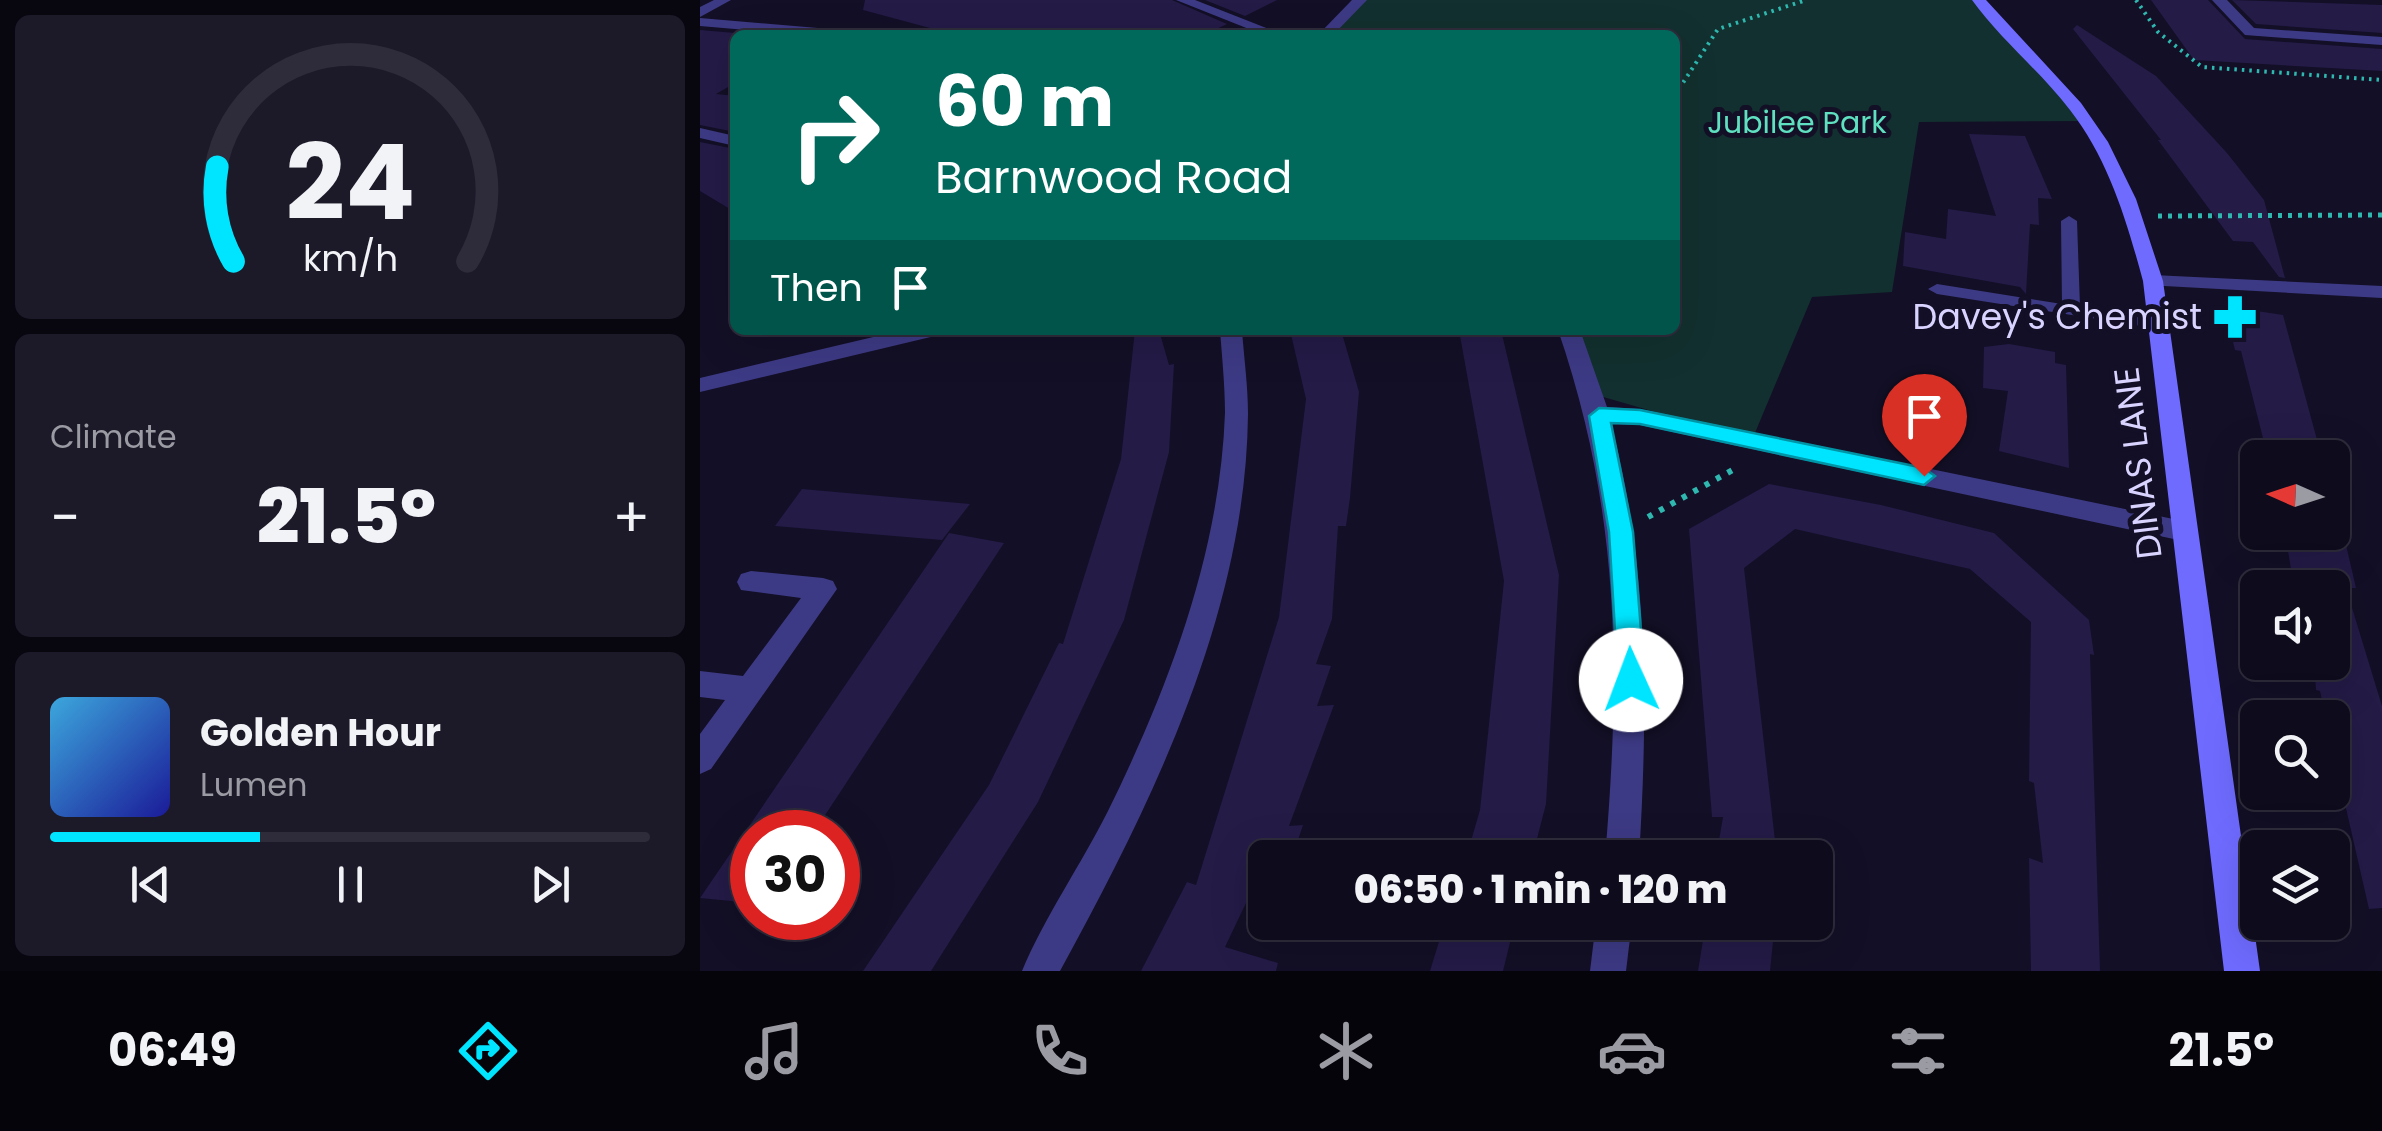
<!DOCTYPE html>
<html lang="en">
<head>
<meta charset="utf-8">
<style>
  body { margin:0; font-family:Poppins,sans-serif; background:#1c1929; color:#f1f3f6; height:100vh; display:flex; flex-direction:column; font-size:38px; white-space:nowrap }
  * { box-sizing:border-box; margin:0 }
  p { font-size:32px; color:#9b9ba3 }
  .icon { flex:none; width:55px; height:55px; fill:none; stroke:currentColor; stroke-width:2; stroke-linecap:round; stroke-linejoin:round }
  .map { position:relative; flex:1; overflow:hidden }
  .panel { display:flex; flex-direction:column; gap:15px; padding:15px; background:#08060f; width:700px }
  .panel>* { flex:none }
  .hud { position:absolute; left:30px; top:30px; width:950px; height:305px; border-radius:15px; box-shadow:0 10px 40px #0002,0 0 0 2px #2e2b3b; background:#00695c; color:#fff; overflow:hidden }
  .needle { width:65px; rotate:273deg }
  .buttons { position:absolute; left:1540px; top:440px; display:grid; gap:20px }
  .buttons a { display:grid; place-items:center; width:110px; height:110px; border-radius:15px; background:#0e0b1c; box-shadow:0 10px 40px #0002,0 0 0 2px #2e2b3b; font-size:50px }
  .speed { position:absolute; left:30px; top:810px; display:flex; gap:20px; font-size:50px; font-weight:700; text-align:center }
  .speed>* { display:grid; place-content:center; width:130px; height:130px; border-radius:50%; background:#0e0b1c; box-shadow:0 10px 40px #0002,0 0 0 2px #2e2b3b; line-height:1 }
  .speed .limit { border:15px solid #d22; background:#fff; color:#111 }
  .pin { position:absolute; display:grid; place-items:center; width:85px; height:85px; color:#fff; margin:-102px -42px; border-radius:50% 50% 50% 0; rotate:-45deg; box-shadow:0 0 10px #0007 }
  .pin .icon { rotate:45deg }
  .me { position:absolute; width:110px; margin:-55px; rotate:358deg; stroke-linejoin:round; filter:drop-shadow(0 0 8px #0008) }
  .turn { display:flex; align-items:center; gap:35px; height:210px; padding:0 40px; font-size:45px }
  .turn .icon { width:130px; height:130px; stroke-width:2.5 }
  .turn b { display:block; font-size:70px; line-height:85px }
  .then { display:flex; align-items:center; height:95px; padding:0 40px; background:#0003; gap:20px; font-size:38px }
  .big { font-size:75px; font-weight:800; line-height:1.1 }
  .panel .widget { flex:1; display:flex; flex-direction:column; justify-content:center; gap:15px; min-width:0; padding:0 35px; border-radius:15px; background:#1c1929 }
  .panel .dial { align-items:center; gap:0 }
  .dial svg { height:260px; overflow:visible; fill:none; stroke:#2e2b3b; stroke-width:7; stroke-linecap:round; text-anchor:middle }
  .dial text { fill:#f1f3f6; stroke:none }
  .song { display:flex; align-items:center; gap:30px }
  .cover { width:120px; height:120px; border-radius:15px; background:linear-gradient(135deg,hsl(200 70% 55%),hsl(240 70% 35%)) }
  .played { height:10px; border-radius:5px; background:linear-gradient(90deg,#00e5ff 35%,#2e2b3b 35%) }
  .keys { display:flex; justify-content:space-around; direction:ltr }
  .heat { display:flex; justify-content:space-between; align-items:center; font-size:55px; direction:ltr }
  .trip { position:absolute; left:548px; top:840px; width:585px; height:100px; border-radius:15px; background:#0e0b1c; box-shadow:0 10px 40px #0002,0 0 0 2px #2e2b3b; font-weight:800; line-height:100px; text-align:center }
  .tabs { display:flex; height:160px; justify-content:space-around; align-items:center; background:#06040b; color:#9b9ba3 }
  .tabs .icon { width:70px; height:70px }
  .tabs .active { color:#00e5ff }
  .tabs b { font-size:45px; color:#f1f3f6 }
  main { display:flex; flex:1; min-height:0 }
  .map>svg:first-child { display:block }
</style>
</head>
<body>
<main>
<section class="panel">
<div class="widget dial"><svg viewBox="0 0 100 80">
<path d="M14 69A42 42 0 1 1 86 69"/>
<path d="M14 69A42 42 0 0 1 9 40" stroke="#00e5ff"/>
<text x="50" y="56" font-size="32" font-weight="700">24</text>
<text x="50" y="72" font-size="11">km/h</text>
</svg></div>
<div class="widget"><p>Climate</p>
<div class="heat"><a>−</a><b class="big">21.5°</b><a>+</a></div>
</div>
<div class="widget">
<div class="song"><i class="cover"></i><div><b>Golden Hour</b><p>Lumen</p></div></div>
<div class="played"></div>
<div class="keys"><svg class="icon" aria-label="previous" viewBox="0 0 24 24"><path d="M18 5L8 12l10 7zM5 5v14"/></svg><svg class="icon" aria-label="pause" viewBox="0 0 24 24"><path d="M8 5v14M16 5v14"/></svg><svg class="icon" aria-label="next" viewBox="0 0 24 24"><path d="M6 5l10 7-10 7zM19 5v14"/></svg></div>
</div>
</section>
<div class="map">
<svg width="1682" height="971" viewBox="0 0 1682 971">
  <rect width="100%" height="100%" fill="#130f26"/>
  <path fill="#12302f" d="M660,0H1279L1387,121L1219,122L1192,292L1112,297L1052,440L893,394L869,330H975V35H625Z"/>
  <g fill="#241b47">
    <path d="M165,0H472L527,24L504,35H256L163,10Z"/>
    <path d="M505,0H577L545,16Z"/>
    <path d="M1451,0H1508L1545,39L1682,49V71L1494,60Z"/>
    <path d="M1532,0L1682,5V33L1556,24Z"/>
    <path d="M1377,25L1456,76L1527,153L1564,200L1585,278L1579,277L1553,242L1533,241L1458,140H1461L1373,29Z"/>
    <path d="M0,30L35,33V83L16,94L35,96V132L0,125Z"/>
    <path d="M1269,134L1325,136L1352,199L1338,198L1339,225L1330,224L1326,294L1320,287L1203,266L1205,232L1246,239L1248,209L1296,216Z"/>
    <path d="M0,142L35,149V212L0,191Z"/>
    <path d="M1524,306L1583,315L1622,458H1568L1541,351L1535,350Z"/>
    <path d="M435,330H459L469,365L474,364L469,452L424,620L338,802L231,971H163L289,785L359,643L363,644L421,459Z"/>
    <path d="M590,330H641L659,392L650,498L646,526H638L632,619L616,664L631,666L617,706L634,705L589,826L603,825L592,858H565V882H556L525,947L578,963L576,971H441L487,882L496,885L579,617L606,399Z"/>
    <path d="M759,330H801L859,575L846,804L832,858H766L780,810L804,581Z"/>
    <path d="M1309,344L1355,352V363L1366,365L1369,468L1299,451L1308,391L1283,388L1284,347Z"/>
    <path d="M1069,484L1181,505L1294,533L1389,620L1394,655L1390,654L1400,971H1331L1329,858L1343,863L1334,783L1329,781L1331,622L1270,569L1095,529L1044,568L1077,858H1016L1023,817H1012L989,529Z"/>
    <path d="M102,489L270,504L242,540L75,526Z"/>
    <path d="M1585,532H1643L1656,588H1646L1682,706V908L1669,909L1632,747V718H1626L1620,691L1616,690L1614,662H1632V588H1594Z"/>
    <path d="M249,533L304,543L114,832H52V903L0,898Z"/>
    <path d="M745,922H815L803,971H730Z"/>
    <path d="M1006,922H1075L1070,971H998Z"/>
  </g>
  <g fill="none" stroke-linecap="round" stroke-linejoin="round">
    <g stroke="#2fb8b0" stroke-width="4" stroke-dasharray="2.5 5" stroke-linecap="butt">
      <path d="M1436,0L1458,32L1502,67L1682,80"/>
      <path d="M975,95L1018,29L1106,0"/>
    </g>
    <path stroke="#2fb8b0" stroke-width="5" stroke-dasharray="4 6" stroke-linecap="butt" d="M1458,216L1682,215"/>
    <path stroke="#2fb8b0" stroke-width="6" stroke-dasharray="5 8" stroke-linecap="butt" d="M948,517L1038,467"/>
    <path fill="#3d3a85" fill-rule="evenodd" d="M1369,216L1377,221L1380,307L1467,322V330L1237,294L1228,289L1237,284L1362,304L1361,221Z"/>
    <g fill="#3d3a85" fill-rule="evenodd">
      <path d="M14,0H31L0,17V7Z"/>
      <path d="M476,0H495L584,35H564Z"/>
      <path d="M652,0H667L633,35H618Z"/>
      <path d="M1512,0H1527L1554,28L1682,37V45L1545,35Z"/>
      <path d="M0,18L153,31L160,35H103L0,26Z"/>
      <path d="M0,128L35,136V146L0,138Z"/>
      <path d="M1453,275L1682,286V298L1446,285V277Z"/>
      <path d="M203,330H242L239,335L0,392V378Z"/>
      <path d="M520,330H542C544,358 548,386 548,414C546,612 453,801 360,971H322C345,916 381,865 408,811C469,687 520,552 525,413C525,386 522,357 520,330Z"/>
      <path d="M858,330H880L907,407L940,409L1483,521L1492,524L1496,531L1492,538L1483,541L940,425L911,424C949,566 948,712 939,858H905C921,669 920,511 858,330Z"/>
      <path d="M51,571L123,578L133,581L137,589L11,769L0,774V734L25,700L0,697V671L43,676L101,598L41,590L37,582L41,574Z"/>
      <path d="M896,922H932L926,971H890Z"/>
    </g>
    <path fill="#6f6bff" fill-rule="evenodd" d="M1272,0H1286L1381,103L1408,142L1436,199L1463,281L1560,971H1524L1443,281C1427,222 1409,160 1370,110C1340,71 1301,40 1272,0Z"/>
  </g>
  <path fill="#00e5ff" stroke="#0095a6" stroke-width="2.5" d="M899,408L940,410L1224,468L1235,476L1224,485L940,424L911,423L933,532L945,680L941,688L931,691L922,688L918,680L909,532L889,416Z"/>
  <defs>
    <g id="pharmacy-bare" transform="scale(3.45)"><path d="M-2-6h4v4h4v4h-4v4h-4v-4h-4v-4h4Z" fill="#00e5ff" stroke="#130f26" stroke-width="2.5" paint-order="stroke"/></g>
  </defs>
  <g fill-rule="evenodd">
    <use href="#pharmacy-bare" x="1535" y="317"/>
  </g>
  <g text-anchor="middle" stroke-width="10" stroke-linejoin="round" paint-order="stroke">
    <g font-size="30" fill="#5fe0c0" stroke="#130f26">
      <text x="1097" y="133">Jubilee Park</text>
    </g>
    <g font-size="35" fill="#d9d4ff" stroke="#130f26" text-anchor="end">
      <text x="1502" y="329">Davey's Chemist</text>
    </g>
    <g font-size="35" fill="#d9d4ff" stroke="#130f26">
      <text transform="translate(1438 463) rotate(-97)" y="12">DINAS LANE</text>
    </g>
  </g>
</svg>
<div class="buttons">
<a><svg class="needle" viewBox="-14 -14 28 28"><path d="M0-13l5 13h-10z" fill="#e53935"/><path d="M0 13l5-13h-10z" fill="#9b9ba3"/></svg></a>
<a><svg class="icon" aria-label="sound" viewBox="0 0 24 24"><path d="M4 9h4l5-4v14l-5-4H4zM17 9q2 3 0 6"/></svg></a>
<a><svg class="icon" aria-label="search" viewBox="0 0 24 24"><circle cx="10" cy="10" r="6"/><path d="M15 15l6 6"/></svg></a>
<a><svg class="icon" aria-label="layers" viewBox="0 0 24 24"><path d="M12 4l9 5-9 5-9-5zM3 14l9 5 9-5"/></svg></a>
</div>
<div class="speed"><div class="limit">30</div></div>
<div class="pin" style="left:1224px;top:476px;background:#d93025"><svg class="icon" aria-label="arrive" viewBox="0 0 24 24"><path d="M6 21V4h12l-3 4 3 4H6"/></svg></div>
<svg class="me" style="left:931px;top:680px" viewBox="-20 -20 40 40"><circle r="19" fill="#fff"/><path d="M0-13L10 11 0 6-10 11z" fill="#00e5ff"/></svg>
<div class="trip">06:50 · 1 min · 120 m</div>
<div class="hud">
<div class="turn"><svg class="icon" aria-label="right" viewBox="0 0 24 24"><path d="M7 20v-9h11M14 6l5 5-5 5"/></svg><div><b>60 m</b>Barnwood Road</div></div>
<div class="then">Then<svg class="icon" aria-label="arrive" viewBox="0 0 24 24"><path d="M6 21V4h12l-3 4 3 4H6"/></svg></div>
</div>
</div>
</main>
<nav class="tabs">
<b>06:49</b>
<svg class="icon active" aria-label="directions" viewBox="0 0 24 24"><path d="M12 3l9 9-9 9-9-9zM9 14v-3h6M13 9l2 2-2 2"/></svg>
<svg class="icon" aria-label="music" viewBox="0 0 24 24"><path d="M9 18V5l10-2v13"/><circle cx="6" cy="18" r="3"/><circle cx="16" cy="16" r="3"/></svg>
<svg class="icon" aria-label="phone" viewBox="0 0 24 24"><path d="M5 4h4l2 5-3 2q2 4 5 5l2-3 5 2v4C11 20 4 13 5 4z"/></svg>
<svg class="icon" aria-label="climate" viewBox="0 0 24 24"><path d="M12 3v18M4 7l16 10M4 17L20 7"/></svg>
<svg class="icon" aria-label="car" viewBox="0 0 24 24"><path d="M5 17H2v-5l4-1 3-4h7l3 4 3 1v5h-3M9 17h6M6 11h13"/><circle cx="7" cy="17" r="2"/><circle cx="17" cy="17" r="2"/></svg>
<svg class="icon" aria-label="filters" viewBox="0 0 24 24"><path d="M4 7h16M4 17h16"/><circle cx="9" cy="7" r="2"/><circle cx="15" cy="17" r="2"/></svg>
<b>21.5°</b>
</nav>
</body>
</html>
